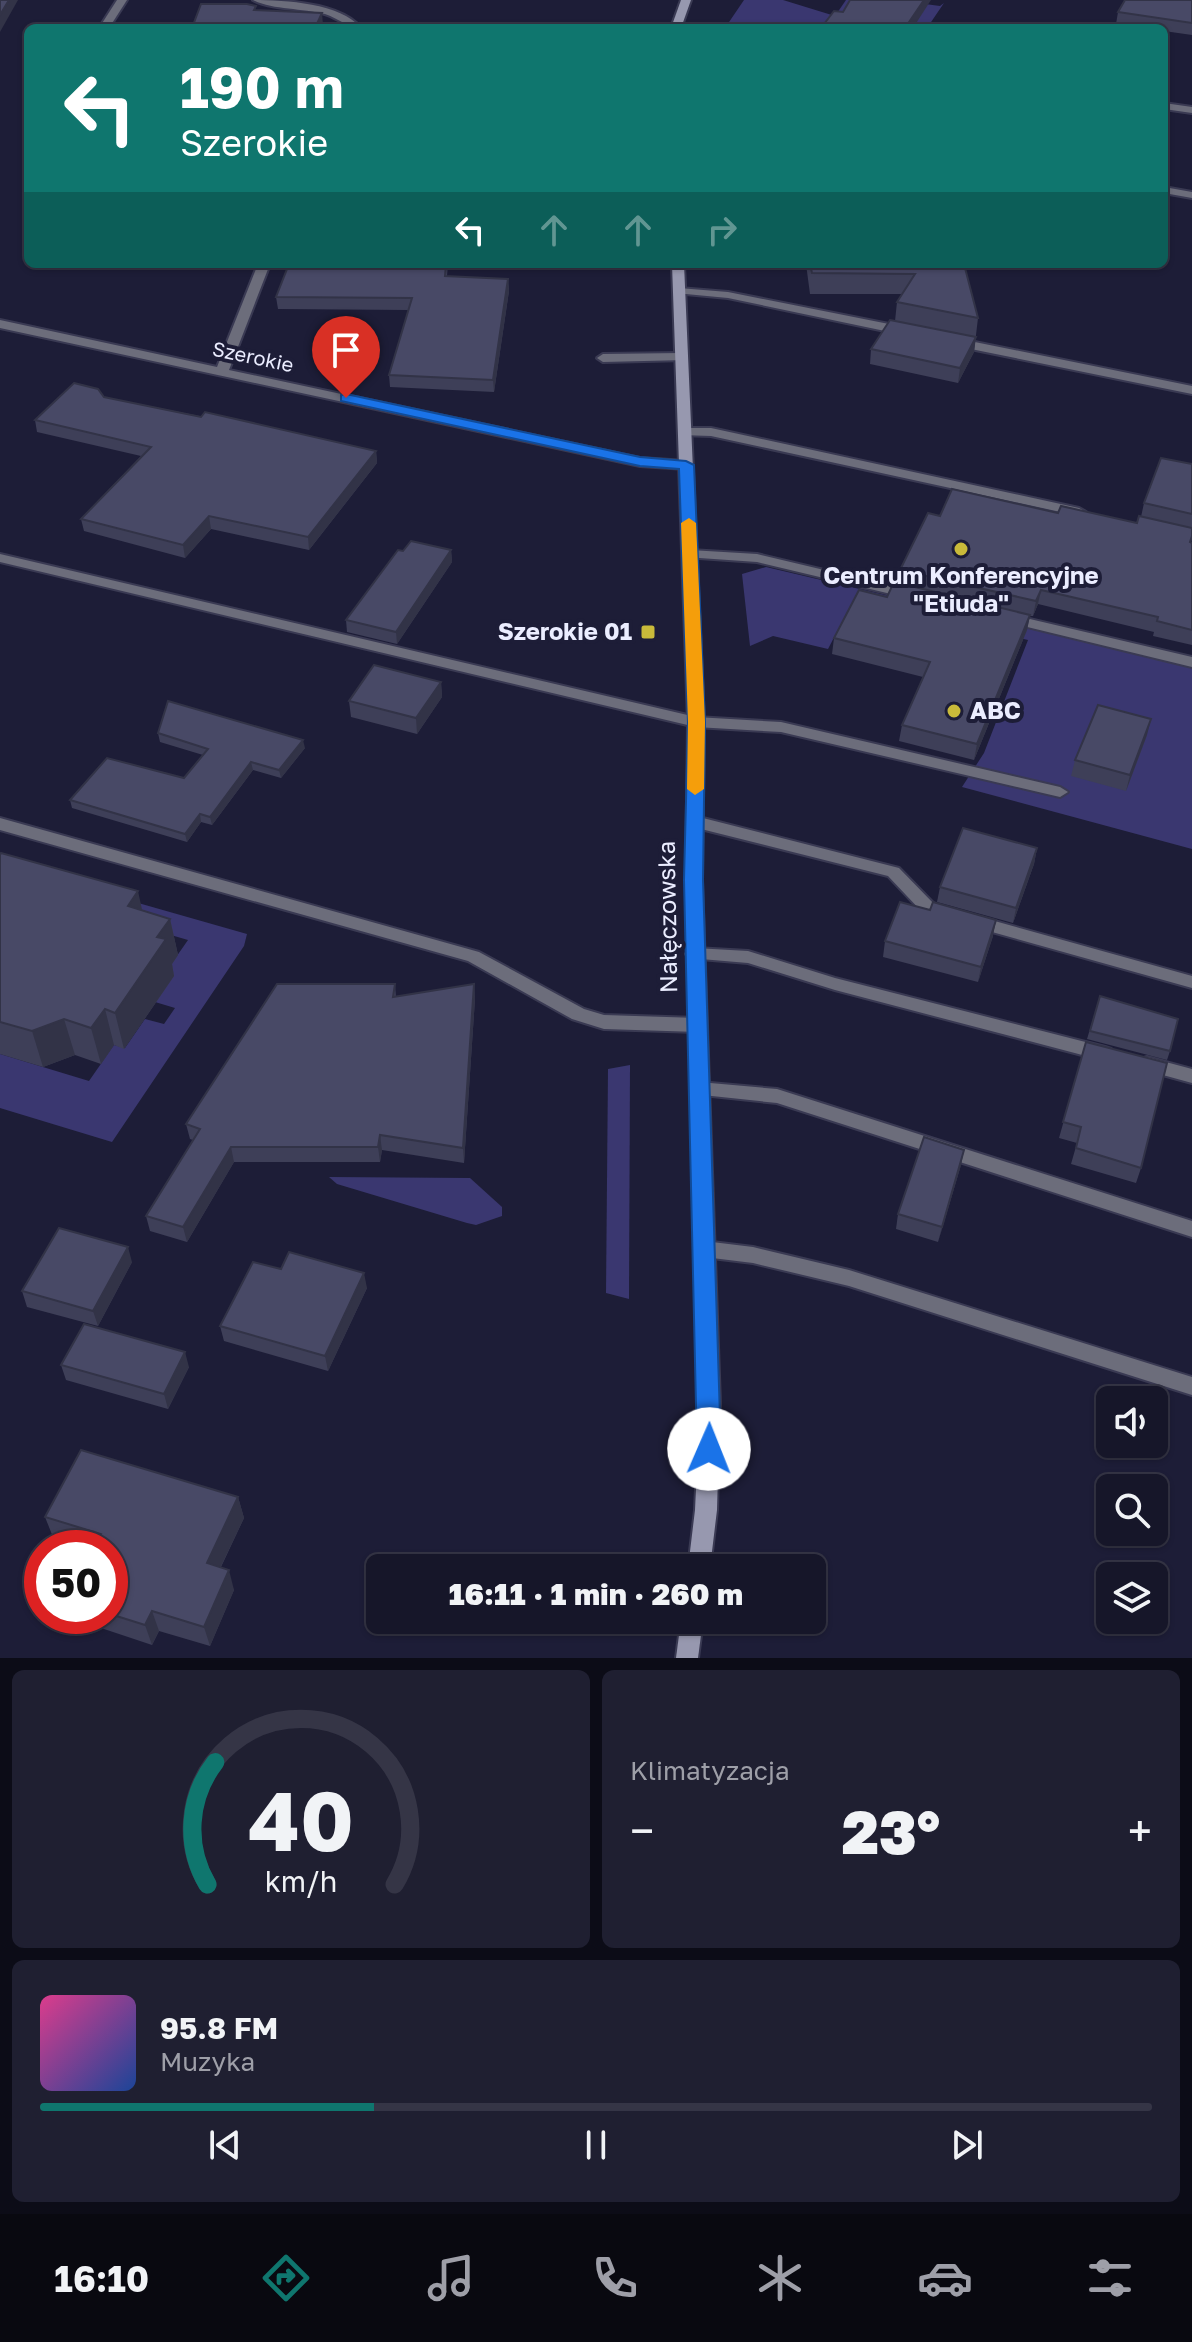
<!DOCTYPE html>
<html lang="pl">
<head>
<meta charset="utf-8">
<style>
  body { margin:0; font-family:"Golos Text",sans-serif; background:#1f1f31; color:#f1f3f6; height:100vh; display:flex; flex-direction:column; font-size:30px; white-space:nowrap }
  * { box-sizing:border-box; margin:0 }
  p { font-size:26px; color:#9e9fa8 }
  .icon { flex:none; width:44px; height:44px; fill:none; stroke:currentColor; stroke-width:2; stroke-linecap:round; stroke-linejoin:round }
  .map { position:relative; height:1658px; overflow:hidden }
  .drawer { display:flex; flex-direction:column; gap:12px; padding:12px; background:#0c0c17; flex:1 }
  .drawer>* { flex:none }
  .guide { position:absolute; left:24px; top:24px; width:1144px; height:244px; border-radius:12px; box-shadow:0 2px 6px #0004,0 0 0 2px #353546; background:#0f766e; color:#fff; overflow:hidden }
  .fabs { position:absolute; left:1096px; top:1386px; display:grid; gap:16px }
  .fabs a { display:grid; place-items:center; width:72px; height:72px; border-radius:12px; background:#161629; box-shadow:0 2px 6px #0004,0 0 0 2px #353546; font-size:40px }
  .speed { position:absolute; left:24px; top:1530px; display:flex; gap:16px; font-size:40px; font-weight:700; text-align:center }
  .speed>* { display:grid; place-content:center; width:104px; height:104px; border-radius:50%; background:#161629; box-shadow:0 2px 6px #0004,0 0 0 2px #353546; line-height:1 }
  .speed .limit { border:12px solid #d22; background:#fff; color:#111 }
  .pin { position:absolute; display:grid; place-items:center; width:68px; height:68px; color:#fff; margin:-82px -34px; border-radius:50% 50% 50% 0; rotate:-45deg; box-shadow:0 0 8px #0007 }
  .pin .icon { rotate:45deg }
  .me { position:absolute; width:88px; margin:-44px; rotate:1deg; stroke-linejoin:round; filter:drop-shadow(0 0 6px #0008) }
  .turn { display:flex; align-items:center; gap:28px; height:168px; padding:0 24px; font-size:36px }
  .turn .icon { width:104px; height:104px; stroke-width:2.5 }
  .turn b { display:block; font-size:56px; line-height:68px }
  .lanes { display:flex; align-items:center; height:76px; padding:0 24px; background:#0003; justify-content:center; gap:40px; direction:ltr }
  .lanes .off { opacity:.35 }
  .big { font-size:60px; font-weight:800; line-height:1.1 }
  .drawer .card { flex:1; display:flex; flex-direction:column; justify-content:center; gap:12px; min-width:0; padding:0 28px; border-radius:12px; background:#1f1f31 }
  .drawer .dial { align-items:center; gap:0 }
  .dial svg { height:208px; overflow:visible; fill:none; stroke:#353546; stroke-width:7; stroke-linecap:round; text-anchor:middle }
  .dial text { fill:#f1f3f6; stroke:none }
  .song { display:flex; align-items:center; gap:24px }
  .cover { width:96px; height:96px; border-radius:12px; background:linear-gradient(135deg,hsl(330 70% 55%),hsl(220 70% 35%)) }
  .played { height:8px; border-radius:4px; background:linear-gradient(90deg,#0f766e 30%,#353546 30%) }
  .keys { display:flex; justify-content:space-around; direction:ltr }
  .heat { display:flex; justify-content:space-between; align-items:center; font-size:44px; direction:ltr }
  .drawer .tiles { flex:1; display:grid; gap:12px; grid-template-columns:1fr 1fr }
  .card:last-child { grid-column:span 2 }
  .trip { position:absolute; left:366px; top:1554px; width:460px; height:80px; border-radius:12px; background:#161629; box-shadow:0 2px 6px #0004,0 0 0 2px #353546; font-weight:800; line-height:80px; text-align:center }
  .tabs { display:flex; height:128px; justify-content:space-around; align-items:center; background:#090910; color:#9e9fa8 }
  .tabs .icon { width:56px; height:56px }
  .tabs .on { color:#0f766e }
  .tabs b { font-size:36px; color:#f1f3f6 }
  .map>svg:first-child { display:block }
</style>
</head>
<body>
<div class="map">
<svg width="1192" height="1658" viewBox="0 0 1192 1658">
  <rect width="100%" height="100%" fill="#1d1d37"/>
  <g fill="#3a3770">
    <path d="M744,0H783L835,16L846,0H895L940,6L944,3L927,28H725Z"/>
    <path d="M766,567L1192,667V849L962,787L984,753L1028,640L854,599L828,649L773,636L750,646L742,574Z"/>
    <path d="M26,871L247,934L244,946L112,1142L0,1108V1054L89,1081L114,1045L125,1048L145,1019L164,1024L175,1008L155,1002L165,973L188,940L12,889Z"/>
    <path d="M630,1065L629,1299L606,1293L608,1069Z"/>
    <path d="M329,1177L470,1178L502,1207V1216L476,1225L467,1223L337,1184Z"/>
  </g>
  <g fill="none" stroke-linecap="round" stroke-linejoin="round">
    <g stroke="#3a3a53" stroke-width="4">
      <g id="service">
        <path d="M1164,103L1192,107V113L1164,109Z"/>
        <path d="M679,288L728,292L904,327L910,331L904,335L728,298L675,293L673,291Z"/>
        <path d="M955,338L1192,386V394L951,345V339Z"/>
        <path d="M682,353L686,354V360L603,362L597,358L603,354Z"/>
        <path d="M685,428H711L1079,508L1086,512L1079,516L711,436L681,435V429Z"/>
        <path d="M690,550L757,554L917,592L919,595L912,599L757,562L685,557L683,554L685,551Z"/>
        <path d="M0,554L696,717L781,722L1060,787L1068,792L1060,797L781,732L696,727L0,562Z"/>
        <path d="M1008,614L1192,657V667L1003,621L1001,618L1003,615Z"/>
        <path d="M695,816L899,868L935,905L956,911L958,915L956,919L950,921L923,913L888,876L689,826L687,822Z"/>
        <path d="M0,818L479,952L584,1009L604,1015L698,1018L704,1020L707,1025L704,1030L698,1032L604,1029L572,1019L468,961L0,830Z"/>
        <path d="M973,915L1192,976V988L967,925L965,921L967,917Z"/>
        <path d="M695,948L748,951L835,978L1105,1047L1111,1049L1114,1054L1111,1059L1105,1061L835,990L748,963L689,958L686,954L689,950Z"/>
        <path d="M1147,1057L1192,1069V1083L1141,1069L1138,1064L1141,1059Z"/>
        <path d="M699,1082L777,1089L1192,1221V1237L777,1103L693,1094L690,1089L693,1084Z"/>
        <path d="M704,1241L753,1247L849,1270L1192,1377V1395L849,1286L753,1263L704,1257L697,1255L694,1249L697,1243Z"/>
      </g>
    </g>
    <g stroke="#3a3a53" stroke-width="4">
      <g id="minor">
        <path d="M117,0H127L109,28H99Z"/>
        <path d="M253,0C284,0 341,3 361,28C348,28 338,18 325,14C302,8 273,10 253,0Z"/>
        <path d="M1164,187L1192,192V198L1164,193Z"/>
        <path d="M258,264H270L229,370L640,458L686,461L692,465L686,469L640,466L0,328V320L217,367Z"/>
      </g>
    </g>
    <g stroke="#3a3a53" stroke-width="4">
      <g id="secondary">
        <path d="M681,0H691L681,28H671Z"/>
        <path d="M672,264H684L704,722L702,880L720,1404L717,1510L710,1568H688L695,1510L700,1404L686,880L688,722Z"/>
        <path d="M681,1620H703L698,1658H676Z"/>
      </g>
    </g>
    <use href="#service" fill="#6c6d7b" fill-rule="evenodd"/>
    <use href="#minor" fill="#6c6d7b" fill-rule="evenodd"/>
    <use href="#secondary" fill="#9798af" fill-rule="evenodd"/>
  </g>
  <g fill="#3e3f58">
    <path d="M1192,0V35L1164,31V28H1141L1116,24L1118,12Z"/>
    <path d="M289,264H448L447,276L508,279L509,291L494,392L390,387L389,375L408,310L278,309L276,297Z"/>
    <path d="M806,264H964L978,318L974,352L958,383L870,364L871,349L895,321L897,302L902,294H810Z"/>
    <path d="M104,397L376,451L377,463L309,550L211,529L185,558L84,531L81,519L141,456L37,432L35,420Z"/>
    <path d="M1192,464V538L1191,542L1192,543V645L1153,636L1154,632L1038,604L1033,616H1030L1027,630L974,760L899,741L902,725L923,677L832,654L834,638L887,597L899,583L900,570L940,516L1058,513L1137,523L1141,517L1144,503Z"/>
    <path d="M451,550L452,562L397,644L347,632L346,620L403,551Z"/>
    <path d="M441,682L442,697L417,734L351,717L349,701Z"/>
    <path d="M158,733L305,748L281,778L253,770L212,825L201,822L187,842L72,808L70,800L184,778L203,755L160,742Z"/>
    <path d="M1147,735L1126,791L1071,776L1075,760Z"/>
    <path d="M1037,848L1034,864L1013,923L937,902L940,887Z"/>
    <path d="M0,855L142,910L170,919L178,955L172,964L174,976L124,1049L114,1045L101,1064L75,1055L43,1067L0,1054Z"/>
    <path d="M993,936L978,982L883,957L885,941Z"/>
    <path d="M395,984L396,997L474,984L475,999L464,1163L382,1150L380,1162H234L187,1242L150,1231L146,1216L193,1140L190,1139L186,1124Z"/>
    <path d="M1100,996L1170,1051L1167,1060L1087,1039Z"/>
    <path d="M1086,1042L1141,1168L1136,1183L1071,1164L1077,1143L1059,1138Z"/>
    <path d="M961,1165L938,1242L896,1229L898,1214Z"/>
    <path d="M132,1262L98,1326L27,1307L22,1291Z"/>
    <path d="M281,1269L367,1288L328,1371L224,1341L220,1326Z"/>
    <path d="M61,1365L189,1367L168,1409L66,1380Z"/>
    <path d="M238,1497L244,1518L221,1567L234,1590L210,1646L159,1631L152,1645L77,1620L75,1616H110V1548H87L53,1537L45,1517Z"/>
  </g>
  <g fill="#323347">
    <path d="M9,0H18L0,32V15Z"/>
    <path d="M924,0H931L913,28H905Z"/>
    <path d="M322,13L323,25L322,28H315Z"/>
    <path d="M508,279L509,291L494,392L493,380Z"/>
    <path d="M976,337L974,352L958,383L960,368Z"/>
    <path d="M376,451L377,463L309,550L308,537Z"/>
    <path d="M209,516L211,529L185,558L183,545Z"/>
    <path d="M451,550L452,562L397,644L396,632Z"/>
    <path d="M1041,590L1038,604L1033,616L1036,601Z"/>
    <path d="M1030,615L1027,630L974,760L977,744Z"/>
    <path d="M441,682L442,697L417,734L416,718Z"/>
    <path d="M1151,719L1147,735L1126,791L1130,775Z"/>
    <path d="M303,740L305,748L281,778L279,770Z"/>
    <path d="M251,762L253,770L212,825L210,817Z"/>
    <path d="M200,814L201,822L187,842L185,834Z"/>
    <path d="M1037,848L1034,864L1013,923L1016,908Z"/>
    <path d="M138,891L146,928L128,906Z"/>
    <path d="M170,919L178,955L172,964L174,976L124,1049L115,1013L157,937Z"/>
    <path d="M996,920L993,936L978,982L981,967Z"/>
    <path d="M474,984L475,999L464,1163L463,1148Z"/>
    <path d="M105,1009L114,1045L101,1064L91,1028Z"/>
    <path d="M64,1019L75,1055L43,1067L32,1031Z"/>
    <path d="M380,1135L382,1150L380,1162L378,1147Z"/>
    <path d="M231,1147L234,1162L187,1242L183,1227Z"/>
    <path d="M964,1150L961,1165L938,1242L942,1227Z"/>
    <path d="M128,1247L132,1262L98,1326L93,1311Z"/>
    <path d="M364,1273L367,1288L328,1371L325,1356Z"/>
    <path d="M185,1352L189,1367L168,1409L164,1394Z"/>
    <path d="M238,1497L244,1518L213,1583L207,1563Z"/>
    <path d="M229,1570L234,1590L210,1646L204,1627Z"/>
    <path d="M152,1611L159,1631L152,1645L145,1625Z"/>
  </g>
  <g fill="#484966" stroke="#323347" stroke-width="2">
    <path d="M0,0H9L0,15Z"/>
    <path d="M850,0H924L905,28H821L834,11L843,12Z"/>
    <path d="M1125,0H1192V23L1118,12Z"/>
    <path d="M201,4H247L256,6L254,10L322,13L315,28H192Z"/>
    <path d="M469,24L491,28H465Z"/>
    <path d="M289,264H446L445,276L508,279L493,380L389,375L412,298L276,297Z"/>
    <path d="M810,264H964L978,318L897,302L915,274L812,273Z"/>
    <path d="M890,320L976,337L960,368L871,349Z"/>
    <path d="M74,383L98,389L104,397L201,417L205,412L376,451L308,537L209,516L183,545L81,519L151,447L35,420Z"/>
    <path d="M1161,458L1192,464V514L1144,503Z"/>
    <path d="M952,489L1058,513L1061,506L1137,523L1139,516L1192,528V536L1190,542L1192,543V630L1157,621L1158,617L1041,590L1036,601L900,570L928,513L940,516Z"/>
    <path d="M411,541L451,550L396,632L346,620L398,550L403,551Z"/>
    <path d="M894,582L1030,615L977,744L902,725L930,662L834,638L859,590L887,597Z"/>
    <path d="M374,665L441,682L416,718L349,701Z"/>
    <path d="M168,701L303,740L279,770L251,762L210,817L200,814L185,834L70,800L107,758L184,778L208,749L158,733Z"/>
    <path d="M1098,705L1151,719L1130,775L1075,760Z"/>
    <path d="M963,828L1037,848L1016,908L940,887Z"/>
    <path d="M1,853L138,891L128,906L170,919L157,937L166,939L115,1013L105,1009L91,1028L64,1019L32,1031L0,1022V855Z"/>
    <path d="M900,902L930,910L933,902L996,920L981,967L885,941Z"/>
    <path d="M277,984H395L393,997L474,984L463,1148L380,1135L378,1147H231L183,1227L146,1216L200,1129L186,1124Z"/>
    <path d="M1100,996L1178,1019L1170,1051L1090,1031Z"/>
    <path d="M1086,1042L1167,1063L1141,1168L1076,1148L1081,1127L1063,1122Z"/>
    <path d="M924,1137L964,1150L942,1227L898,1214Z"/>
    <path d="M59,1228L128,1247L93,1311L22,1291Z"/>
    <path d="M289,1252L364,1273L325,1356L220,1326L253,1262L281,1269Z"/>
    <path d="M84,1324L185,1352L164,1394L61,1365Z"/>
    <path d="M81,1450L238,1497L207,1563L229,1570L204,1627L152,1611L145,1625L110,1614V1548H94L101,1534L45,1517Z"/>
  </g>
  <path fill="#1a73e8" stroke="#114b97" stroke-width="2" d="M346,394L640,457L686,461L694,465L705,722L703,880L721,1449L718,1457L709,1460L701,1457L697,1449L684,880L688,722L679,469L640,466L341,401V395Z"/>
  <path fill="#f59e0b" d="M689,518L696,523L705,722L704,789L695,795L687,789L688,722L681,523Z"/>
  <g fill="#c9ba3a" stroke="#1d1d37" stroke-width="3">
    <circle cx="961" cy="549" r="8"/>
    <rect x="640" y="624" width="16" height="16" rx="4"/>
    <circle cx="954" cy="711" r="8"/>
  </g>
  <g text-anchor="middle" stroke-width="8" stroke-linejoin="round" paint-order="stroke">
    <g font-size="20" fill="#ebedff" stroke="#1d1d37">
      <text transform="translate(253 357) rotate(12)" y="7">Szerokie</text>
    </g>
    <g font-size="24" font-weight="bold" fill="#ebedff" stroke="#1d1d37">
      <text x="961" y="584">Centrum Konferencyjne<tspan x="961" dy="28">"Etiuda"</tspan></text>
      <text x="632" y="640" text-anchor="end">Szerokie 01</text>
      <text x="970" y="719" text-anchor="start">ABC</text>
    </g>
    <g font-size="24" fill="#ebedff" stroke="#1d1d37">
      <text transform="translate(668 917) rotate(-91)" y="8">Nałęczowska</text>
    </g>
  </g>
</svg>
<div class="fabs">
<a><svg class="icon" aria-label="sound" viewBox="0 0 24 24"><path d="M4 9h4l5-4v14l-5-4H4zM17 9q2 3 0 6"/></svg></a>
<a><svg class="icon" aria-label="search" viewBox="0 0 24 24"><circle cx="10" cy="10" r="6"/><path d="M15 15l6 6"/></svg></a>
<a><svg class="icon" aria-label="layers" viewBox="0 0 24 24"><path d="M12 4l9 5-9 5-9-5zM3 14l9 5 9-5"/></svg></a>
</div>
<div class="speed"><div class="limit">50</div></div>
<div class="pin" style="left:346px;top:398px;background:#d93025"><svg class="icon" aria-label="arrive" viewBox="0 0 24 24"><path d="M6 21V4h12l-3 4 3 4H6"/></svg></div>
<svg class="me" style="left:709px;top:1449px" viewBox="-20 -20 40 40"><circle r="19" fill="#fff"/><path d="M0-13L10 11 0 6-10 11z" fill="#1a73e8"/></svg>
<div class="trip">16:11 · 1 min · 260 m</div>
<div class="guide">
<div class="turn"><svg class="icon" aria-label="left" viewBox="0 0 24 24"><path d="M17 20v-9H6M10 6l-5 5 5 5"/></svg><div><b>190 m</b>Szerokie</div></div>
<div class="lanes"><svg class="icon" aria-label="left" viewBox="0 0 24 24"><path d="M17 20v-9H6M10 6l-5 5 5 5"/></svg><svg class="icon off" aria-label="ahead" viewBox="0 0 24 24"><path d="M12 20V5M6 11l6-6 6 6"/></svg><svg class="icon off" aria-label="ahead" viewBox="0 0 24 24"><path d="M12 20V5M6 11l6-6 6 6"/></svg><svg class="icon off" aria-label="right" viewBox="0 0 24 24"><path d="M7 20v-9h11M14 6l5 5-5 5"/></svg></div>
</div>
</div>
<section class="drawer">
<div class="tiles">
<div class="card dial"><svg viewBox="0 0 100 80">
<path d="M14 69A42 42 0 1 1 86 69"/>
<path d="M14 69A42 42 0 0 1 17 22" stroke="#0f766e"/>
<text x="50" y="56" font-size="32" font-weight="700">40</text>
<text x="50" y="72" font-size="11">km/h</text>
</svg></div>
<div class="card"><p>Klimatyzacja</p>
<div class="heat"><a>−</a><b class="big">23°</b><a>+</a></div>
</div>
<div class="card">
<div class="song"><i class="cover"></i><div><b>95.8 FM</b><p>Muzyka</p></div></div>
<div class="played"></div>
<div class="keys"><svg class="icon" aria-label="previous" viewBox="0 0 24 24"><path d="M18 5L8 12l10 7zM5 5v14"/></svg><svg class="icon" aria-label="pause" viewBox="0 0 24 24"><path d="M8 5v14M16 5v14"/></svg><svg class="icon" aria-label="next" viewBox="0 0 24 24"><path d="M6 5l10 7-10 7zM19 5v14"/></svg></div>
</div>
</div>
</section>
<nav class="tabs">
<b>16:10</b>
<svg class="icon on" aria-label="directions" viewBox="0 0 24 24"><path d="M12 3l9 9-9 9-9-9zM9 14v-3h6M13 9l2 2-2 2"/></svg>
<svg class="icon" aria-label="music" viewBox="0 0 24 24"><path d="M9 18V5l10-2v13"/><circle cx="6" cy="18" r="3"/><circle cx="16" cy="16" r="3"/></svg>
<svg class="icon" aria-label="phone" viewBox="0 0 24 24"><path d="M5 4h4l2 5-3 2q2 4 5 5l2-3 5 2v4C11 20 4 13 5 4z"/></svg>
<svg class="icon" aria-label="climate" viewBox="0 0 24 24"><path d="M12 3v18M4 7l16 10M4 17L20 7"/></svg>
<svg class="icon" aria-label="car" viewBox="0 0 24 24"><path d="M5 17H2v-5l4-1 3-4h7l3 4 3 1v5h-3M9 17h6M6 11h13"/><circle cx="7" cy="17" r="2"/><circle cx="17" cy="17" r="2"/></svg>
<svg class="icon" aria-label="filters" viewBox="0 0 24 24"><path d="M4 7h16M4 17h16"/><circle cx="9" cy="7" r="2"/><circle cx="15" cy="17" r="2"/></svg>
</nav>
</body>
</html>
